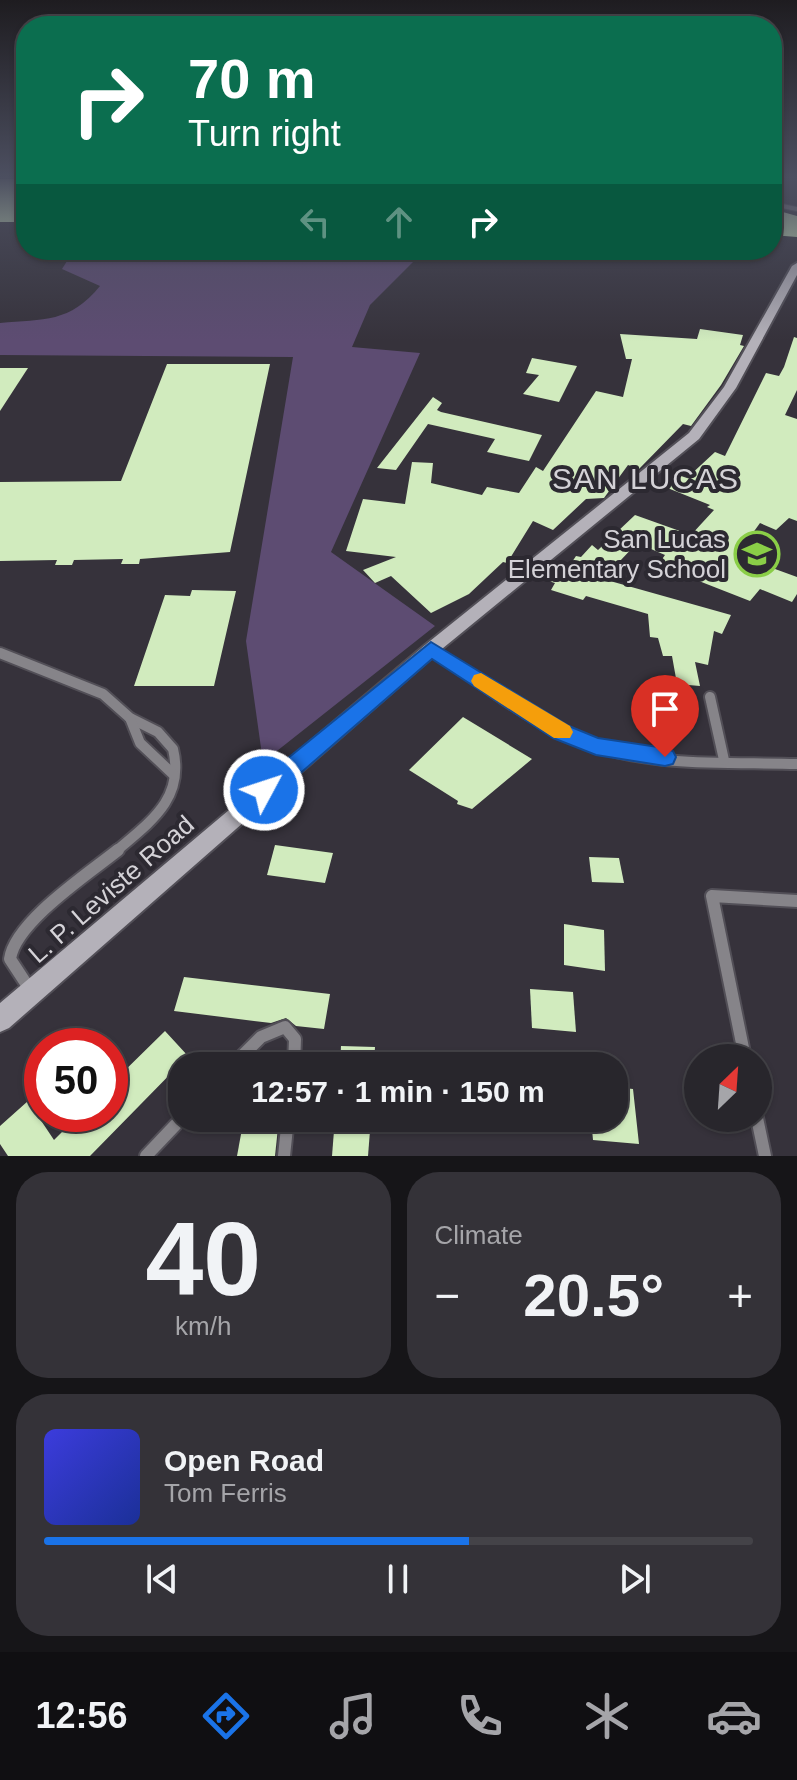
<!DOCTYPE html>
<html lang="en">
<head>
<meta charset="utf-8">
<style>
  body { margin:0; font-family:Helvetica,sans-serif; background:#343238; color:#f1f3f6; height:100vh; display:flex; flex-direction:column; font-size:30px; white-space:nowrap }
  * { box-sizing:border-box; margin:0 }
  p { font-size:26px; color:#a5a5a9 }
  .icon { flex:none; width:44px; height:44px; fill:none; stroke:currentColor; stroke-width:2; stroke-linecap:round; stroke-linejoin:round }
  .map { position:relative; height:1156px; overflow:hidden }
  .drawer { display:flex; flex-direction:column; gap:16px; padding:16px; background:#161518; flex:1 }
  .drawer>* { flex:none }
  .banner { position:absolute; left:16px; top:16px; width:766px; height:244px; border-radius:32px; box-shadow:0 2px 6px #0004,0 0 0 2px #444348; background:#0b6e4f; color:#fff; overflow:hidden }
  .needle { width:52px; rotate:25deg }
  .controls { position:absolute; left:684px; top:1044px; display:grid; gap:16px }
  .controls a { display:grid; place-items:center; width:88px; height:88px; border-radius:50%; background:#28262c; box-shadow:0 2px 6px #0004,0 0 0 2px #444348; font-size:40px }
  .speed { position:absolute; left:24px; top:1028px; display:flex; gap:16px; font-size:40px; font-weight:700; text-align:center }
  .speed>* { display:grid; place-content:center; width:104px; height:104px; border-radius:50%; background:#28262c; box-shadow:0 2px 6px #0004,0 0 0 2px #444348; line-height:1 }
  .speed .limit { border:12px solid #d22; background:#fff; color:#111 }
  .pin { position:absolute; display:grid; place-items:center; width:68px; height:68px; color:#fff; margin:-82px -34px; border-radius:50% 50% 50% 0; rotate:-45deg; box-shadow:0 0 8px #0007 }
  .pin .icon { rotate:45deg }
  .me { position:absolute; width:88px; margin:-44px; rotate:50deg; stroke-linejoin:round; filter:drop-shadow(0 0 6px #0008) }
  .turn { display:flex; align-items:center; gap:28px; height:168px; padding:0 40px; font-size:36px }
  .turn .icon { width:104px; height:104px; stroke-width:2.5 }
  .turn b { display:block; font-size:56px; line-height:68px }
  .lanes { display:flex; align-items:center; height:76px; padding:0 40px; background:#0003; justify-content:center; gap:40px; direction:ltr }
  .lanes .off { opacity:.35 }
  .big { font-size:60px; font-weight:700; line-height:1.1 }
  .drawer .widget { flex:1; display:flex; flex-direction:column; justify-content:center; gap:12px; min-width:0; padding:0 28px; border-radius:32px; background:#343238 }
  .drawer .dial { align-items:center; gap:0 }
  .dial b { font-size:104px; line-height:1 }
  .song { display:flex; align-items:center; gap:24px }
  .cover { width:96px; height:96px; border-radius:12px; background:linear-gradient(135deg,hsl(240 70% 55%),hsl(230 70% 35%)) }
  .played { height:8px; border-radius:4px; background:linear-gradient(90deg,#1a73e8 60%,#444348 60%) }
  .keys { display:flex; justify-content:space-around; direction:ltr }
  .heat { display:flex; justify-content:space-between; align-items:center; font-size:44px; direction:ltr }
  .drawer .tiles { flex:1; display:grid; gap:16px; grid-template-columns:1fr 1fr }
  .widget:last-child { grid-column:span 2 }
  .trip { position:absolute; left:168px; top:1052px; width:460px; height:80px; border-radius:32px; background:#28262c; box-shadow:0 2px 6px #0004,0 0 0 2px #444348; font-weight:700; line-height:80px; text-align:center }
  .tabs { display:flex; height:128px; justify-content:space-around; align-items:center; background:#100f12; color:#a5a5a9 }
  .tabs .icon { width:56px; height:56px }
  .tabs .current { color:#1a73e8 }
  .tabs b { font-size:36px; color:#f1f3f6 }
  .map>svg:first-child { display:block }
</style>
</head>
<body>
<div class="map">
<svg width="797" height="1156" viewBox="0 0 797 1156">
  <rect width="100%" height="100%" fill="#36323b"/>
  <path fill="#5d4c72" d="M74,250H431L422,253L370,305L352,347L420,353L331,552L435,626L263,762L246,641L293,357L0,355V323C44,319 70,323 100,286L62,269Z"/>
  <g fill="#d1ebbe">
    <rect x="0" y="179" width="26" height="43"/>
    <path d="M772,209L797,216V237L772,235Z"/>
    <path d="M700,329L743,335L740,345L744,346L721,385L691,426L683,424L639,469L628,465L604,498L586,499L553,530L533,521L507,563L503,562L469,594L431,613L391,576L375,583L363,570L396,557L346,551L363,499L405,504L412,462L433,463L431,483L482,495L487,487L519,493L536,467L543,471L596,391L623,397L632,359H626L620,334L697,339Z"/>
    <path d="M794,337L797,338V390L785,415L797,419V521L789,518L776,530L760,523L737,555L797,577V594L792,602L760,589L750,601L658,565L665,555L637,543L603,579L731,615L722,634L714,631L708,665L695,662L700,686L677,684L672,656H663L658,638L650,637L648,614L586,596L583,600L551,590L555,583L535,577L549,566L566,571L576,556L581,557L592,545L598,550L635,515L691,535L714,510L707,507L710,505L665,487L678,475L687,478L715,452L725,456L766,373L779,376L784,367Z"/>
    <path d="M532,358L577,366L559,402L523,394L539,375L526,373Z"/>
    <path d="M167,364H270L230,552L140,559L139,564H121L123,559L74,560L72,565H55L57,560L0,561V482L121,481Z"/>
    <path d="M0,368H28L0,411Z"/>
    <path d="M433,397L442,403L437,410L441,412L542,435L529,461L487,452L495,439L428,424L396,470L377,468Z"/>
    <path d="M192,590L236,591L214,686H134L165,595L190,596Z"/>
    <path d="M463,717L532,759L472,809L457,804L458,801L409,770Z"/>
    <path d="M275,845L333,853L325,883L267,875Z"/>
    <path d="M589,857L619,858L624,883L592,882Z"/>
    <path d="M564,924L604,930L605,971L564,965Z"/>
    <path d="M184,977L330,994L324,1029L296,1026L286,1018L271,1023L174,1011Z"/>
    <path d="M530,989L573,992L576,1032L532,1028Z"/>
    <path d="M165,1031L188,1056L90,1156H8L0,1144V1126L28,1101L54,1140L80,1114H110V1085Z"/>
    <path d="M341,1046L375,1047L374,1066H340Z"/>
    <path d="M614,1087L633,1089L639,1144L593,1140L591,1118H614Z"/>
    <path d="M244,1118H279L275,1156H237Z"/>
    <path d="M335,1118H371L368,1156H332Z"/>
  </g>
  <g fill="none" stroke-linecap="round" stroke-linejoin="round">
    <g stroke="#524f57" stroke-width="6">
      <path id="minor-far2" d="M772,204L797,209"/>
    </g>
    <g stroke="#524f57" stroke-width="14">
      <g id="minor-far1">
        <path d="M431,649C483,683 535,727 595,746C659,767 730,762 797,764"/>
        <path d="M0,653L103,694L130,718L158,732L173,749C185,799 150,822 115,852"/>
        <path d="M710,697L724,760"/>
        <path d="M130,718L140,743L174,775"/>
      </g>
    </g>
    <g stroke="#524f57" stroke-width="16">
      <g id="minor">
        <path d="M29,988L10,959C15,922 88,874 118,850"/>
        <path d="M745,1058L712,896L797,901"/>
        <path d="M232,1066L261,1037L285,1027L295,1039L294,1066"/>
        <path d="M757,1118L765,1156"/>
        <path d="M146,1156L182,1118"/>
        <path d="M284,1156L288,1118"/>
      </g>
    </g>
    <g stroke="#524f57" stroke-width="4">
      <path id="secondary" d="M797,263V275L736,388L699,439L437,653L9,1028L0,1032V1003L425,645L689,433L724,387L792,266Z"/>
    </g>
    <use href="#minor-far2" stroke="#868489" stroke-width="4"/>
    <use href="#minor-far1" stroke="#868489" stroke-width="10"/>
    <use href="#minor" stroke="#868489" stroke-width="12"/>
    <use href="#secondary" fill="#b4b1b9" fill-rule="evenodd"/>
  </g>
  <linearGradient id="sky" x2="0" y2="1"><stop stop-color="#1e1c20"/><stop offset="0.52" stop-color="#4c4f60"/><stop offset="1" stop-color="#4c4f60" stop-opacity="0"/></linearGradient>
  <rect width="797" height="341" fill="url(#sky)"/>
  <path fill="#1a73e8" stroke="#114b97" stroke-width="2" d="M431,642L569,726L598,738L665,748L673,751L676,757L673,764L665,766L596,755L553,738L432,659L273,797L264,800L256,797L253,790L256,784Z"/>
  <path fill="#f59e0b" d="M481,673L570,726L573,732L570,738H554L474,686L471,681L474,675Z"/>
  <defs>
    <g id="school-ring" transform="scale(2.3)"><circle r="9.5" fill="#2c2931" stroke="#8ace47" stroke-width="1.5"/><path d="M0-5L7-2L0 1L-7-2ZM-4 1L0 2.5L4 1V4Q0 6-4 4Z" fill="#8ace47"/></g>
  </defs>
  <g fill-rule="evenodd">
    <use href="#school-ring" x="757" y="554"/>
  </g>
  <g text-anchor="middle" stroke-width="8" stroke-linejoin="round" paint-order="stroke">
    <g font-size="26" fill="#d4d2d7" stroke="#2c2931" text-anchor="end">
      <text x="726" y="548">San Lucas<tspan x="726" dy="30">Elementary School</tspan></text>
    </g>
    <g font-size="26" fill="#d4d2d7" stroke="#2c2931">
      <text transform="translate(111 889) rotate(-41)" y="9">L. P. Leviste Road</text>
    </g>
    <g font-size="30" letter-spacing="2" fill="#d4d2d7" stroke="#2c2931">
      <text x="646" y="489">SAN LUCAS</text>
    </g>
  </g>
</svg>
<div class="controls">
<a><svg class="needle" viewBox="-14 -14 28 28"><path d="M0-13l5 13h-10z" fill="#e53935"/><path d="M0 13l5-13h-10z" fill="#a5a5a9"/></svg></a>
</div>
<div class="speed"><div class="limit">50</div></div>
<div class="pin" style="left:665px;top:757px;background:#d93025"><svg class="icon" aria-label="arrive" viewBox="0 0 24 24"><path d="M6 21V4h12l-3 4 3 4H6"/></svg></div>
<svg class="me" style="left:264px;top:790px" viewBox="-20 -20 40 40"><circle r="17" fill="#1a73e8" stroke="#fff" stroke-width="3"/><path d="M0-11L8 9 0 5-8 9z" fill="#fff"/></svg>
<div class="trip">12:57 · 1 min · 150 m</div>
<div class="banner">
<div class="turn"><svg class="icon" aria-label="right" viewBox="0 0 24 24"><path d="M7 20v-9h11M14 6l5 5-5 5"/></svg><div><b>70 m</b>Turn right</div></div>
<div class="lanes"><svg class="icon off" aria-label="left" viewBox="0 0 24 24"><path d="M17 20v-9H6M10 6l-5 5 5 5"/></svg><svg class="icon off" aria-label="ahead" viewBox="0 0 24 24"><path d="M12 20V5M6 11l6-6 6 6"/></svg><svg class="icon" aria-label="right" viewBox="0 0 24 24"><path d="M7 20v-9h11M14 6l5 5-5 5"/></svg></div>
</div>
</div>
<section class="drawer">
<div class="tiles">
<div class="widget dial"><b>40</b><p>km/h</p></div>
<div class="widget"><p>Climate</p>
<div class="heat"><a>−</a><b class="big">20.5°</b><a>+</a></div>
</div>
<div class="widget">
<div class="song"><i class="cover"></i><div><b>Open Road</b><p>Tom Ferris</p></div></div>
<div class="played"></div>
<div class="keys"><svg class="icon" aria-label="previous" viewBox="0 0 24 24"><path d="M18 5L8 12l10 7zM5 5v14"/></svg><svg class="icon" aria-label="pause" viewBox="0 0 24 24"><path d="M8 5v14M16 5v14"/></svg><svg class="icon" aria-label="next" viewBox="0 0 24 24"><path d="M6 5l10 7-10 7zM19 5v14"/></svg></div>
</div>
</div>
</section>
<nav class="tabs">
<b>12:56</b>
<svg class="icon current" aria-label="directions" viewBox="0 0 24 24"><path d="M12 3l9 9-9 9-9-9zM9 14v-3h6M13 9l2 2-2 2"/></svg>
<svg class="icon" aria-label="music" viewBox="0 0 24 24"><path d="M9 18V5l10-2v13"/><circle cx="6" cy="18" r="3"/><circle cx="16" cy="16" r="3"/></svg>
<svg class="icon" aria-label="phone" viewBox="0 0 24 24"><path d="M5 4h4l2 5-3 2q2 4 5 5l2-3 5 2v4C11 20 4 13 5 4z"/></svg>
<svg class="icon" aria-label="climate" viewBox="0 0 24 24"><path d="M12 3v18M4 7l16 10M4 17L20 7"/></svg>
<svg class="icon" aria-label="car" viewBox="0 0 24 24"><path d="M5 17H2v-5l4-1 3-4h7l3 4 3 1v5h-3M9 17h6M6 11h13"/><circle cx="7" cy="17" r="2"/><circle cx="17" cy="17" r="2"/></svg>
</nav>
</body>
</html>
